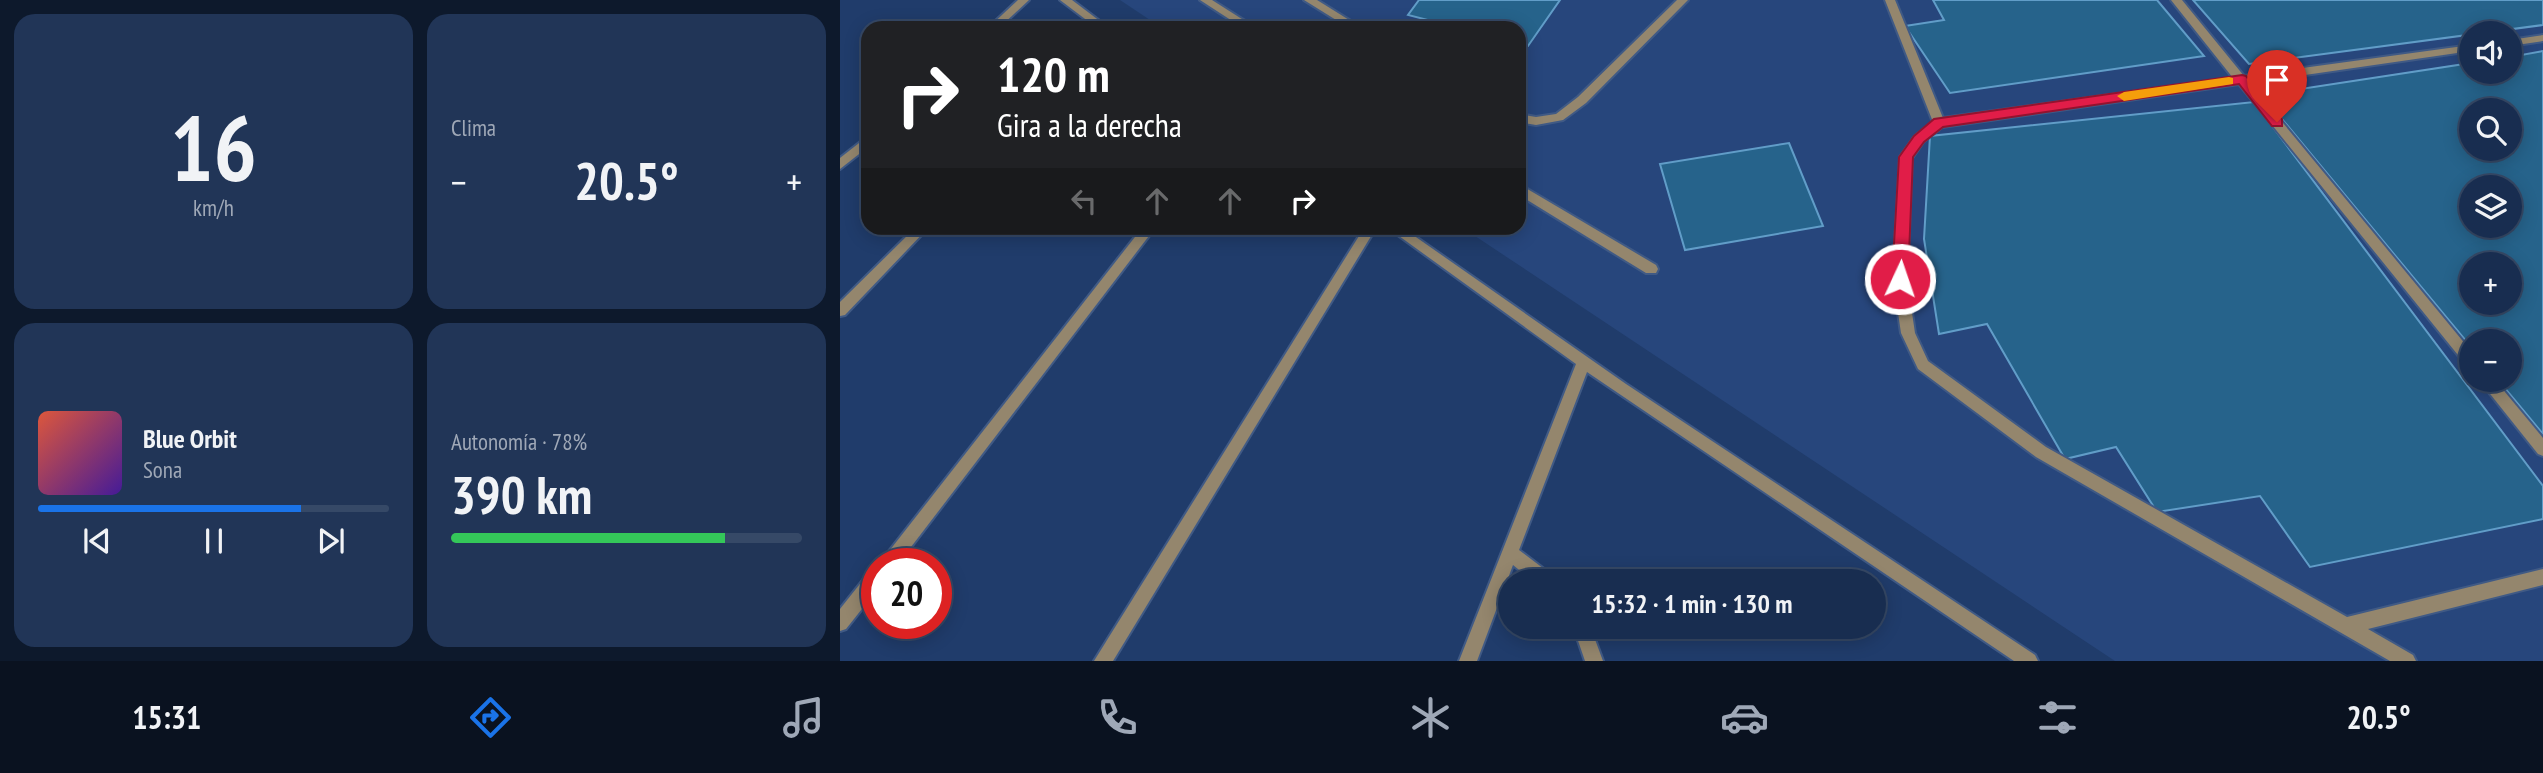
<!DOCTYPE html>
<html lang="es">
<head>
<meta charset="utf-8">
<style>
  body { margin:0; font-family:"PT Sans Narrow",sans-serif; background:#213557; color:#f1f3f6; height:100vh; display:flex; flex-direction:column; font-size:26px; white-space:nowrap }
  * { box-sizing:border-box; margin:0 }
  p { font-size:23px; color:#9fa8b7 }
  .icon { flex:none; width:38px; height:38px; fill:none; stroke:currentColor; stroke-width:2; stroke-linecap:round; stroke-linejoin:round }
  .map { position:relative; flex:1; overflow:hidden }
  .details { display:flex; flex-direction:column; gap:14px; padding:14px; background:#0d192c; width:840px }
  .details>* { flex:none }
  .hud { position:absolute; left:21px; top:21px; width:665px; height:214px; border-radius:21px; box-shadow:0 4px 18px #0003,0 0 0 2px #364967; background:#202124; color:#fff; overflow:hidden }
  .fabs { position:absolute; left:1619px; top:21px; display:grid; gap:14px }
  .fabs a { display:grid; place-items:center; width:63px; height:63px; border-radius:50%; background:#182d50; box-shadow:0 4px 18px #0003,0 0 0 2px #364967; font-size:35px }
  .speed { position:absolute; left:21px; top:548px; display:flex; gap:14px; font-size:35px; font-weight:700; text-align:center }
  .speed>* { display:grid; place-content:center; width:91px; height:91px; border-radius:50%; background:#182d50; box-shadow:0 4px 18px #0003,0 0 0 2px #364967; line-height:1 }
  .speed .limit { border:10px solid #d22; background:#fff; color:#111 }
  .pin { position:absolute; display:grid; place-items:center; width:60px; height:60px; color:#fff; margin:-72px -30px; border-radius:50% 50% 50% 0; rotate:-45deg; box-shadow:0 0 7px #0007 }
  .pin .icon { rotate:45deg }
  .me { position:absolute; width:77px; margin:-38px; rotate:3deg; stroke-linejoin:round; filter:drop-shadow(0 0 5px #0008) }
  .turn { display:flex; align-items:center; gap:24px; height:147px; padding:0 21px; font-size:32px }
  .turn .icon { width:91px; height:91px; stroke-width:2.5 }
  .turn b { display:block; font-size:49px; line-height:60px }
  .lanes { display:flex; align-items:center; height:66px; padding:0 21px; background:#0003; justify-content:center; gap:35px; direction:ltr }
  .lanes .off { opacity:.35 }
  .big { font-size:52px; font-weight:600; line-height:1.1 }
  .details .tile { flex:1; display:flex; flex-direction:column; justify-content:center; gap:10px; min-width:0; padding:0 24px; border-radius:21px; background:#213557 }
  .details .dial { align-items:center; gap:0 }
  .dial b { font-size:91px; line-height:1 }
  .song { display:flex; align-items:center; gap:21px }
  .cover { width:84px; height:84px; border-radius:10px; background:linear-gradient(135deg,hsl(10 70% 55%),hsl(260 70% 35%)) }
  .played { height:7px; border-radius:4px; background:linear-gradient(90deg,#1a73e8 75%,#364967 75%) }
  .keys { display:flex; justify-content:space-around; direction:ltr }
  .heat { display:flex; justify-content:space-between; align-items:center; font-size:38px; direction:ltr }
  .charge { height:10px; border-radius:5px; background:linear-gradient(90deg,#34c759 78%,#364967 0) }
  .details .tiles { flex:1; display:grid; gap:14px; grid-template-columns:repeat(2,1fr) }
  .trip { position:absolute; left:658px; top:569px; width:388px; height:70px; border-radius:35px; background:#182d50; box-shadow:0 4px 18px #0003,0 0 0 2px #364967; font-weight:600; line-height:70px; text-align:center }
  .tabs { display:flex; height:112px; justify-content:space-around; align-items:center; background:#0a1220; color:#9fa8b7 }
  .tabs .icon { width:49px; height:49px }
  .tabs .current { color:#1a73e8 }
  .tabs b { font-size:32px; color:#f1f3f6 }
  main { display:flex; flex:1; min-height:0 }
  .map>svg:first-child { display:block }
</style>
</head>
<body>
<main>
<section class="details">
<div class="tiles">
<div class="tile dial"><b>16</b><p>km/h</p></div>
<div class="tile"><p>Clima</p>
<div class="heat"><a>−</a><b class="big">20.5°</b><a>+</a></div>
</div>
<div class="tile">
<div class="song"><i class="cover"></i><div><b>Blue Orbit</b><p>Sona</p></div></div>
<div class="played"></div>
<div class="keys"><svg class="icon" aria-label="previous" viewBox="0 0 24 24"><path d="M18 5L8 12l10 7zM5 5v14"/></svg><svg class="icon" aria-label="pause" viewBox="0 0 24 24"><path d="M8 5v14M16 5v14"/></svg><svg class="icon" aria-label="next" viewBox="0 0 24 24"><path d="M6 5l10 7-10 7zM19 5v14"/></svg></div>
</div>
<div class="tile"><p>Autonomía · 78%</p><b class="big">390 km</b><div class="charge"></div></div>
</div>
</section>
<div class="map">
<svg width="1703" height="661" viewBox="0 0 1703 661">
  <rect width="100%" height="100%" fill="#203c6b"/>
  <path fill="#27467c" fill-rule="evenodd" d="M280,0H1703V661H1275L623,228H679V28H322ZM1631,33H1670V72H1631ZM1631,110H1670V149H1631ZM1631,187H1670V226H1631ZM1631,264H1670V303H1631ZM1631,341H1670V380H1631Z"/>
  <g fill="#26638b" stroke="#619dc8" stroke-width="2" fill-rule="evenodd">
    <path d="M579,0H720L688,46L679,44V28H619L568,15Z"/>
    <path d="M1093,0H1317L1364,56L1110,93L1065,26L1104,20Z"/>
    <path d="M1353,0H1703V25L1409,64Z"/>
    <path d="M1703,51V434L1658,380H1670V341H1631V347L1422,95L1631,63V72H1670V57ZM1631,110H1670V149H1631ZM1631,187H1670V226H1631ZM1631,264H1670V303H1631Z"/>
    <path d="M1414,102L1703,486V519L1470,567L1420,496L1317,512L1276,447L1225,459L1147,324L1099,334L1084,239L1090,136Z"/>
    <path d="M949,143L983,226L845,250L820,164Z"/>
  </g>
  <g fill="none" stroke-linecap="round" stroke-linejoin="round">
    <g stroke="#405a85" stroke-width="4">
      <g id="service">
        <path d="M464,0H477L522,28H509Z"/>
        <path d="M837,0H848L746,103L723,120L696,125L679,122V114L696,117L716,114L738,97Z"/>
        <path d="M1045,0H1055L1103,118L1393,78L1331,0H1342L1404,76L1631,45V51L1410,83L1631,351V367L1626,365L1399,84L1102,127L1083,142L1072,158L1067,279L1075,333L1088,361L1206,447L1507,617L1703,569V585L1528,629L1573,655L1576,661H1550L1196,457L1078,369L1061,333L1053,279L1060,157L1075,136L1093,122Z"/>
        <path d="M1703,35V41L1670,46V40Z"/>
        <path d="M1639,380H1655L1703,438V456L1698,454Z"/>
      </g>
    </g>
    <g stroke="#405a85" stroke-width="4">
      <g id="minor">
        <path d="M178,0H189L159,28H148Z"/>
        <path d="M220,0H232L269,28H257Z"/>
        <path d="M360,0H372L416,28H403Z"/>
        <path d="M28,136V147L0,169V158Z"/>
        <path d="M679,184L816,265L818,269L816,273H806L679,195Z"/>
        <path d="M75,228H88L5,315L0,316V302Z"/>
        <path d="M302,228H315L58,564H39Z"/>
        <path d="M524,228H536L273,661H254Z"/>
        <path d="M548,228H563L786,384L1195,655L1198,661H1174L747,372L679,550L712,575L714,581H693L673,565L637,661H619L736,364Z"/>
        <path d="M37,568V590L6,629L0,631V609L31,570Z"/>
        <path d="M733,626H750L763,661H745Z"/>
      </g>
    </g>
    <use href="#service" fill="#94866d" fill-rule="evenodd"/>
    <use href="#minor" fill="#94866d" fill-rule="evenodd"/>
  </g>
  <path fill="#e11d48" stroke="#92132f" stroke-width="2" d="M1402,75L1406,76L1442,119V126H1432L1399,84L1103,127L1084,142L1073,157L1068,279L1060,285L1055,284L1052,279L1059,157L1074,136L1094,119Z"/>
  <path fill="#f59e0b" d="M1389,77L1393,78V84L1284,101L1277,96L1284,92Z"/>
</svg>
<div class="fabs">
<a><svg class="icon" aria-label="sound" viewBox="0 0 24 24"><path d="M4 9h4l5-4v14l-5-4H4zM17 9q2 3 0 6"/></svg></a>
<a><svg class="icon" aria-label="search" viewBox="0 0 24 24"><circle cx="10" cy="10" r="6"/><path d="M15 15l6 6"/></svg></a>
<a><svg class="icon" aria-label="layers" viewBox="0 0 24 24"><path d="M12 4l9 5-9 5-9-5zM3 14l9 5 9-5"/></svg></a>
<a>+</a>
<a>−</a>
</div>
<div class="speed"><div class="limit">20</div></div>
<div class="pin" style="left:1437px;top:122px;background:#d93025"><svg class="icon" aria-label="arrive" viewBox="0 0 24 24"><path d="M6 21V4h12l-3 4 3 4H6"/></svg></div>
<svg class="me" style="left:1060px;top:279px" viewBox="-20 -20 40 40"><circle r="17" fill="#e11d48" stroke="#fff" stroke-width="3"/><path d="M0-11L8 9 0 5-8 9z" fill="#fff"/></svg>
<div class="trip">15:32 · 1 min · 130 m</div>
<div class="hud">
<div class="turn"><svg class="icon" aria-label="right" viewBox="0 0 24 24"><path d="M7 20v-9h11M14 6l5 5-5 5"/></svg><div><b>120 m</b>Gira a la derecha</div></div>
<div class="lanes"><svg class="icon off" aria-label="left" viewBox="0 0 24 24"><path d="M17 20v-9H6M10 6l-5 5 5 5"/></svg><svg class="icon off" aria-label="ahead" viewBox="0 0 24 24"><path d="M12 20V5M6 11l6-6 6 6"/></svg><svg class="icon off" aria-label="ahead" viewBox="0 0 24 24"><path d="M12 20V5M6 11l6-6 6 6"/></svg><svg class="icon" aria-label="right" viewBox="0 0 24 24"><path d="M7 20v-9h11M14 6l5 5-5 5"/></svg></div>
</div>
</div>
</main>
<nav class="tabs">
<b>15:31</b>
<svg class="icon current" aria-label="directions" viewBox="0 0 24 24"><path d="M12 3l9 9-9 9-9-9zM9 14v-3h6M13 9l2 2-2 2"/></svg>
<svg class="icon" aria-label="music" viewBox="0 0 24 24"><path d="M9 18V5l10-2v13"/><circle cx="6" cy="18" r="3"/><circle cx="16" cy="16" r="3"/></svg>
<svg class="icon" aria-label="phone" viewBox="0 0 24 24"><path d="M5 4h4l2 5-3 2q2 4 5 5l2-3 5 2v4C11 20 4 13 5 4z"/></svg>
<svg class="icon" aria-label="climate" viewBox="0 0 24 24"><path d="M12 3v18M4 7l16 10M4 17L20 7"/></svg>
<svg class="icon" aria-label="car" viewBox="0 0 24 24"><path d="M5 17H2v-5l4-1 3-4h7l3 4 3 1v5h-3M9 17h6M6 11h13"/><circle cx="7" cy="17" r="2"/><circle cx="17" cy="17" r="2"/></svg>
<svg class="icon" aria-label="filters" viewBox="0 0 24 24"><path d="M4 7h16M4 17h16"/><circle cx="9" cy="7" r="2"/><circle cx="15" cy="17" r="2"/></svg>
<b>20.5°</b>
</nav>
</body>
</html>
